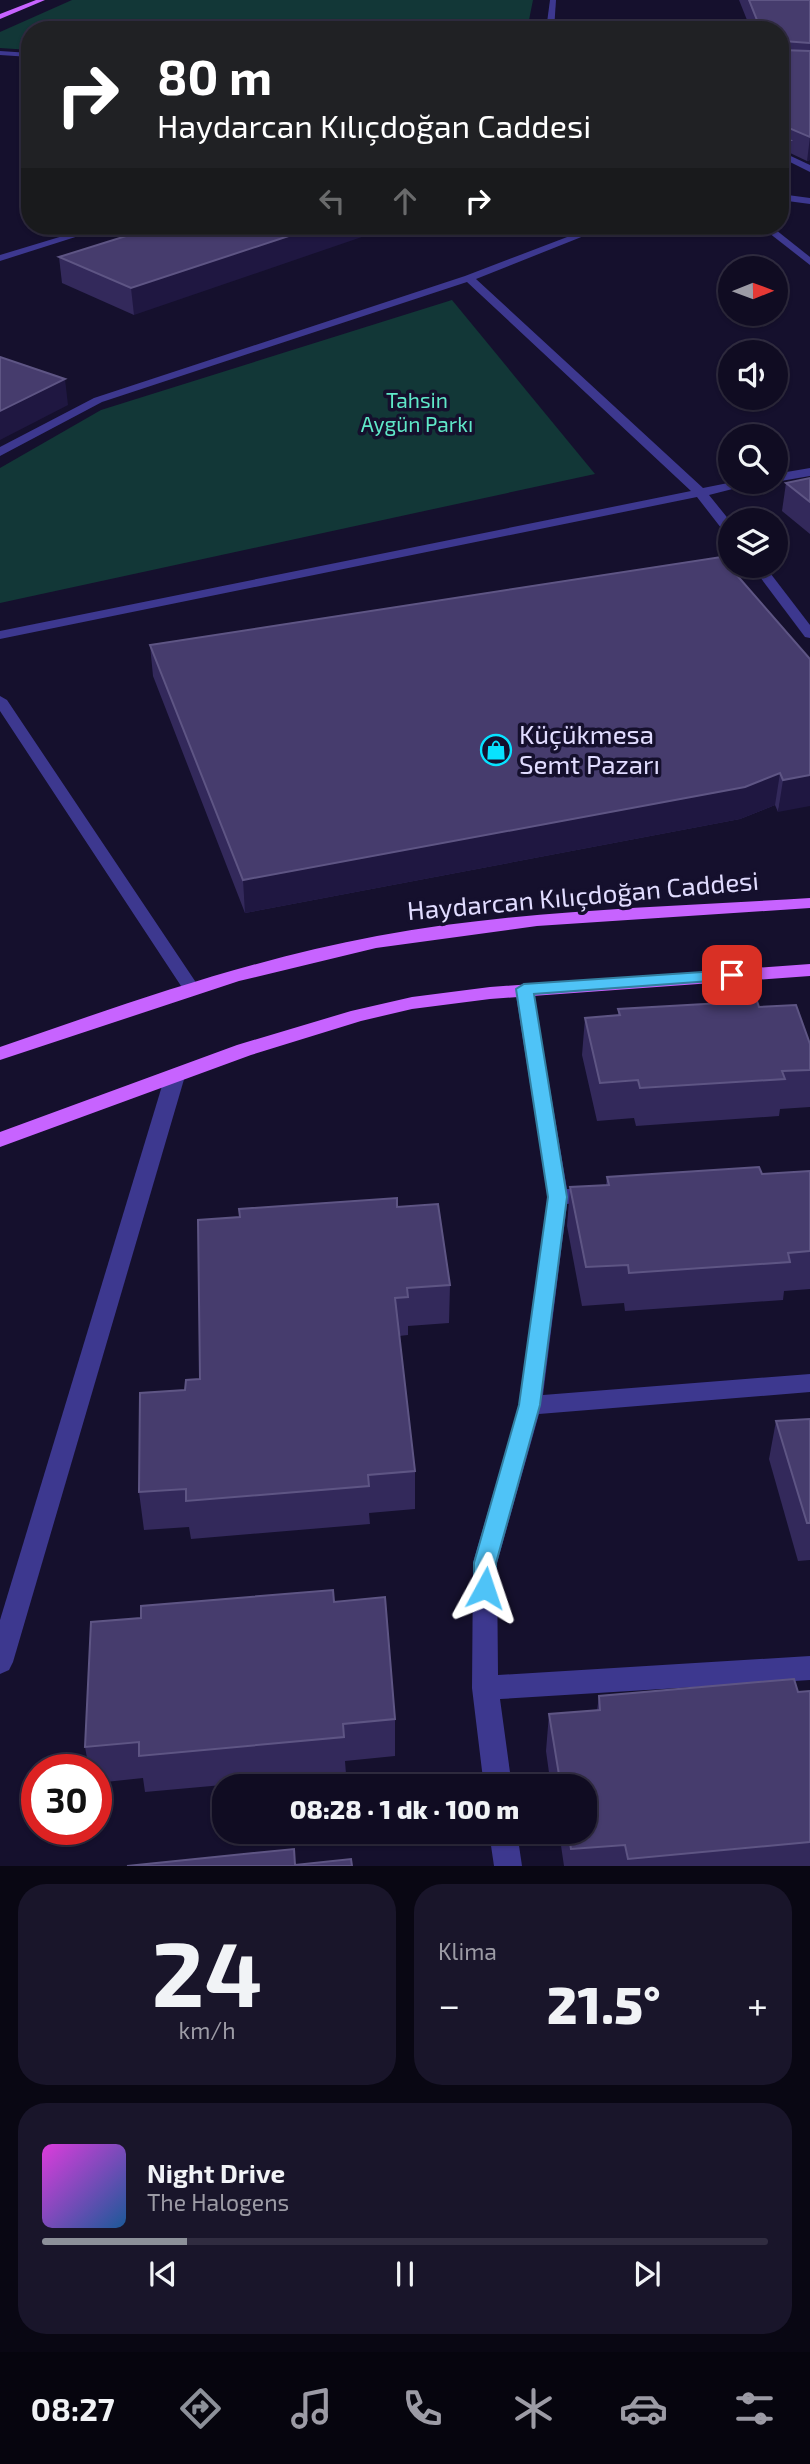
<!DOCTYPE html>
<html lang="tr">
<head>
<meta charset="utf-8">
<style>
  body { margin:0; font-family:"Exo 2",sans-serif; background:#19152a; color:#f1f3f6; height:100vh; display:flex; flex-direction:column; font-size:26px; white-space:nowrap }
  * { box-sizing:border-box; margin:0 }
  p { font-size:23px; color:#9c9ba5 }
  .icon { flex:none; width:38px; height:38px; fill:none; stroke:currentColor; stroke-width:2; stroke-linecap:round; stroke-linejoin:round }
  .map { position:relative; height:1866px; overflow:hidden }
  .panel { display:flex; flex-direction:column; gap:18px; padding:18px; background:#090713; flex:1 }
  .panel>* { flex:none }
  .guide { position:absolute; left:21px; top:21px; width:768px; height:214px; border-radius:28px; box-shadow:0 2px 5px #0004,0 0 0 2px #302c40; background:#202124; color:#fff; overflow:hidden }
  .needle { width:46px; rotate:89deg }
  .fabs { position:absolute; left:718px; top:256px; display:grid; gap:14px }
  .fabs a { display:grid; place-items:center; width:70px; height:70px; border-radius:50%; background:#100c22; box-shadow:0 2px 5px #0004,0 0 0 2px #302c40; font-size:35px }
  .speed { position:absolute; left:21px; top:1754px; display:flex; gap:14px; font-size:35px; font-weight:700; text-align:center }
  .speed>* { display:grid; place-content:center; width:91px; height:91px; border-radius:50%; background:#100c22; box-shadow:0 2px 5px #0004,0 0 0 2px #302c40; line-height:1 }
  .speed .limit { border:10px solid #d22; background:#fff; color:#111 }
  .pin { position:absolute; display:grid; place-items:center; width:60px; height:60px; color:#fff; margin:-30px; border-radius:14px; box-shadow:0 4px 10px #0006 }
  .me { position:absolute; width:77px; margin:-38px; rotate:5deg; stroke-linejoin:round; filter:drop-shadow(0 0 5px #0008) }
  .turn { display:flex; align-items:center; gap:24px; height:147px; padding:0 21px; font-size:32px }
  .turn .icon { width:91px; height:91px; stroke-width:2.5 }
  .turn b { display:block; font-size:49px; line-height:60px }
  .lanes { display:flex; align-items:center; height:66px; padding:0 21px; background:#0003; justify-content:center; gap:35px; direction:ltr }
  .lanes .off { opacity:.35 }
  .big { font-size:52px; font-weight:800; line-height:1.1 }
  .panel .tile { flex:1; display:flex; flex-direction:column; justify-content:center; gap:10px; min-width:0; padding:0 24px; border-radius:28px; background:#19152a }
  .panel .dial { align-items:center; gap:0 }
  .dial b { font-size:91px; line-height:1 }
  .song { display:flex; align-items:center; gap:21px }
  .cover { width:84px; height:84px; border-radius:10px; background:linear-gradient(135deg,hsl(300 70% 55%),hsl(210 70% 35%)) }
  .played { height:7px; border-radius:4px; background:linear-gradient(90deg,#8c9099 20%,#302c40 20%) }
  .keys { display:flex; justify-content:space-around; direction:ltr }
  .heat { display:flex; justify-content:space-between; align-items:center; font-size:38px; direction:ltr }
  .panel .tiles { flex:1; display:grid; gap:18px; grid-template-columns:1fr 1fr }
  .tile:last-child { grid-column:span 2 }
  .trip { position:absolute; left:212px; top:1774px; width:385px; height:70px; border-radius:28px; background:#100c22; box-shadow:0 2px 5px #0004,0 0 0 2px #302c40; font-weight:800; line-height:70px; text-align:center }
  .dock { display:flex; height:112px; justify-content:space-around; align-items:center; background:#06050e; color:#9c9ba5 }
  .dock .icon { width:49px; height:49px }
  .dock .on { color:#8c9099 }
  .dock b { font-size:32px; color:#f1f3f6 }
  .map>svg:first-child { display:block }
</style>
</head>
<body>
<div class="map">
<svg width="810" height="1866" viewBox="0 0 810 1866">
  <rect width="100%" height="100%" fill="#15102d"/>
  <g fill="#123737">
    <path d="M72,0H533L527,30H30V50L0,48V32Z"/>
    <path d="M452,300L595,474L0,603V468L101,410Z"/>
  </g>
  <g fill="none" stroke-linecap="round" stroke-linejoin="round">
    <g fill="#3d388f" fill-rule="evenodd">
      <path d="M550,0H556L554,30H546Z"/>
      <path d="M0,51L30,53V57L0,55Z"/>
      <path d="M780,151L810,165V172L780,157Z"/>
      <path d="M780,194L810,198V204L780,200Z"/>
      <path d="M96,226H110L0,261V255Z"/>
      <path d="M596,226H609L476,279L703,488L738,481H764L709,495L730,521V534L725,533L697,497L0,639V631L691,491L467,282L102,402L0,456V447L94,398L465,276Z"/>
      <path d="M760,226H771L810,257V265Z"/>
      <path d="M810,468V476L775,482L773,481L775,474Z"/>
      <path d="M751,565H764L810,625V638L805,637Z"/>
      <path d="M0,696L7,700L197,984L200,988L197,992H185L0,711Z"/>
      <path d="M524,983L533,989L567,1189L599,1190L602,1195L599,1200L567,1204L543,1395L810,1374V1392L539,1414L497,1563L498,1675L810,1656V1680L500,1699L512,1787H484L472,1688L473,1563L519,1405L548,1197L515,989Z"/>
      <path d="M175,1069L182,1071L185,1076L13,1662L9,1670L0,1674V1620L165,1076L168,1071Z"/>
      <path d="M489,1832H517L522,1866H494Z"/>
    </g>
    <g fill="#c763ff" fill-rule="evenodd">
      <path d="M36,0H45L0,19V14Z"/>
      <path d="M810,898V908L537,926L376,948L239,981L0,1060V1047C124,1004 248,960 377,936C519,910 665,907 810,898Z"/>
      <path d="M810,964V976L490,999L412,1009L361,1021L251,1055L0,1147V1132L237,1045L351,1011L412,997L490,987Z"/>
    </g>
  </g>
  <g fill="#33295b">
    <path d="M739,0H810V160L807,161L788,152L787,163L780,164V30H751Z"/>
    <path d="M158,226L134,315L62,283L59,257Z"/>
    <path d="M810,478V534L782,511L786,483Z"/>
    <path d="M150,645L810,659L778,812L775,805L740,819L245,913L153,676Z"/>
    <path d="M759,1007L810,1044V1107L780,1109L779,1116L636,1126L634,1118L597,1121L582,1055L585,1018L618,1016V1009Z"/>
    <path d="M810,1171V1289L784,1291L783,1300L625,1311L624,1303L582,1306L567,1226L570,1187L606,1185L607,1177L762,1174Z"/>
    <path d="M397,1207L450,1285L449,1323L408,1326V1335L399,1336L415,1471V1509L369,1513L370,1524L191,1539L189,1527L144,1530L139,1492L185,1390L200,1379Z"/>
    <path d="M810,1419V1560L798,1561L769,1459L776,1421Z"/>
    <path d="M334,1602L395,1719V1756L345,1761L346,1774L145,1792L143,1778L96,1783V1769H89L85,1747Z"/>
    <path d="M810,1691V1866H564L559,1832H584V1787H551L546,1751L549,1714L597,1710L599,1696Z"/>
  </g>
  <g fill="#1f1741">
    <path d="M810,137V160L807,161Z"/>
    <path d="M790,140L787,163L780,164V141Z"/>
    <path d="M319,226H394L134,315L131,288Z"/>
    <path d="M65,379L68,405L0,440V411Z"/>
    <path d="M780,773L775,805L740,819L245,913L243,880Z"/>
    <path d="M810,775V806L778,812L783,780Z"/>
  </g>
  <g fill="#463c6d" stroke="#5e5584" stroke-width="2">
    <path d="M749,0H810V43L783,41L780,46V30H761Z"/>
    <path d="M780,48L782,50L810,51V137L782,125L780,132Z"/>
    <path d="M780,134L790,140L780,141Z"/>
    <path d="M158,226H319L131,288L59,257Z"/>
    <path d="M0,357L65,379L0,411Z"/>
    <path d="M810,478V502L786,483Z"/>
    <path d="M721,557L810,659V775L783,780L780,773L745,787L243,880L150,645Z"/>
    <path d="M757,1001L759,1007L796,1005L810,1044V1070L782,1071L785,1079L640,1088L638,1080L600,1083L585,1018L620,1015L618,1009Z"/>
    <path d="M759,1167L762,1174L810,1171V1251L788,1253L790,1262L629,1273L628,1265L586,1267L570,1187L609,1185L607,1177Z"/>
    <path d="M397,1198V1207L438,1204L450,1285L407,1288L408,1297L395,1298L415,1471L368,1475L369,1486L186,1501V1489L139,1492L140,1393L185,1390L186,1380L200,1379L198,1220L240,1217L239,1209Z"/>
    <path d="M810,1419V1523H807L776,1421Z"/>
    <path d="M333,1590L334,1602L385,1597L395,1719L343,1724L344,1737L139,1756V1742L85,1747L91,1622L141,1618V1606Z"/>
    <path d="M794,1679L798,1692L810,1691V1842L628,1859L625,1845L571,1849L568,1832H584V1787H561L549,1714L600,1710L599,1696Z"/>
    <path d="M294,1849L295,1865L351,1859L352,1866H127Z"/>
  </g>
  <path fill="#4fc3f7" stroke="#337fa1" stroke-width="2" d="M732,970L740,975L738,979L534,994L567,1197L540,1405L496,1563V1588L493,1596L485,1598L477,1596L474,1588V1563L519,1405L548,1197L516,989L524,984Z"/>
  <defs>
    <g id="shop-ring" transform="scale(1.575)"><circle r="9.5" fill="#15102d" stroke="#08e2ff" stroke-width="1.5"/><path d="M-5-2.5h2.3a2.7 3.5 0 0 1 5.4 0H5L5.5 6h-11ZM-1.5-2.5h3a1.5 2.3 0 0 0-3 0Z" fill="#08e2ff"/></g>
  </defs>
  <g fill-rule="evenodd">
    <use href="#shop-ring" x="496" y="750"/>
  </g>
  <g text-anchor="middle" stroke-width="7" stroke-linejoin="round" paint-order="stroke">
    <g font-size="21" fill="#5fe8c8" stroke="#15102d">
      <text x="417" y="408">Tahsin<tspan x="417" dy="24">Aygün Parkı</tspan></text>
    </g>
    <g font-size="26" fill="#e1dcff" stroke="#15102d" text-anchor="start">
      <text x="519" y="744">Küçükmesa<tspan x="519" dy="30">Semt Pazarı</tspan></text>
    </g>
    <g font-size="26" fill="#e1dcff" stroke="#15102d">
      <text transform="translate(583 896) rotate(-5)" y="9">Haydarcan Kılıçdoğan Caddesi</text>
    </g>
  </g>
</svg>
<div class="fabs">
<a><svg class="needle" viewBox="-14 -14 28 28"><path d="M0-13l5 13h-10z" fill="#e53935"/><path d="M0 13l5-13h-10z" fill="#9c9ba5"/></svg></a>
<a><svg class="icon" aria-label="sound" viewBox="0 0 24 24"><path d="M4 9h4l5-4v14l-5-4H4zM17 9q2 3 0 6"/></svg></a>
<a><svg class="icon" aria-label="search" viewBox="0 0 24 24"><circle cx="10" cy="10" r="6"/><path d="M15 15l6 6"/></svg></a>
<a><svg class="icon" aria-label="layers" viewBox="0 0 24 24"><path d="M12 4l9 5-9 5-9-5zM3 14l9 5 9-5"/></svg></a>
</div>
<div class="speed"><div class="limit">30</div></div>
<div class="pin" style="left:732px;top:975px;background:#d93025"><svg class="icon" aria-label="arrive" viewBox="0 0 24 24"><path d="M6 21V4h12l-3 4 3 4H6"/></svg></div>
<svg class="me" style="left:485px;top:1588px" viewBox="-20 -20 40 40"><path d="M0-17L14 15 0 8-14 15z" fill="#4fc3f7" stroke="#fff" stroke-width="4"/></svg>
<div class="trip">08:28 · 1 dk · 100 m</div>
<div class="guide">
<div class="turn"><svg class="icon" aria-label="right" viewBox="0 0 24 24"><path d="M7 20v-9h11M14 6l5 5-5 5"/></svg><div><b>80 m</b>Haydarcan Kılıçdoğan Caddesi</div></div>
<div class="lanes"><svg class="icon off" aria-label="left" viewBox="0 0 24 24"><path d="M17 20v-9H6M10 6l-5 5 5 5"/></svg><svg class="icon off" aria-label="ahead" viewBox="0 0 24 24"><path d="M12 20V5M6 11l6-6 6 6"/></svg><svg class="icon" aria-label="right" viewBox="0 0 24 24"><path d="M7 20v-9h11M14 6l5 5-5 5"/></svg></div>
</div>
</div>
<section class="panel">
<div class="tiles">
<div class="tile dial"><b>24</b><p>km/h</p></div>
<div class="tile"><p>Klima</p>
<div class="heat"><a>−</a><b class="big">21.5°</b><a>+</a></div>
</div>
<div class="tile">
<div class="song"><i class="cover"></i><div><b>Night Drive</b><p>The Halogens</p></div></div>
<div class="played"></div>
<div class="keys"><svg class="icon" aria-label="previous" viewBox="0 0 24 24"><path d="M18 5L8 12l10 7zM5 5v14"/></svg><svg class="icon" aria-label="pause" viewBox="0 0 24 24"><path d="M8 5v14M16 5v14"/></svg><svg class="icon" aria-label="next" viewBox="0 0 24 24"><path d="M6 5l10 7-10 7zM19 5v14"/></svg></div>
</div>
</div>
</section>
<nav class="dock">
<b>08:27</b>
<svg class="icon on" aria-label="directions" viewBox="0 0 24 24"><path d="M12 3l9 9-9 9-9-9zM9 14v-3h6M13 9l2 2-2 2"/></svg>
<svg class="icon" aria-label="music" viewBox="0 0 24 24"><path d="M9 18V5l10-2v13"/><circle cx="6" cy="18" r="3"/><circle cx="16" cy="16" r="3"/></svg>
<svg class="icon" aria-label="phone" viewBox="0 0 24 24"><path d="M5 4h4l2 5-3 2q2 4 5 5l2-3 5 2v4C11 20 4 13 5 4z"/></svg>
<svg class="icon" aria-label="climate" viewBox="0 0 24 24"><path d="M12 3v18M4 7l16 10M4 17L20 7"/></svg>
<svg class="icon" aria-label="car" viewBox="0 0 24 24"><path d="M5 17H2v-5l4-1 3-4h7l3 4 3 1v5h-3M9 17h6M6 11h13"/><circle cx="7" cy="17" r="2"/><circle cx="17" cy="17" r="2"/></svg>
<svg class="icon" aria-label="filters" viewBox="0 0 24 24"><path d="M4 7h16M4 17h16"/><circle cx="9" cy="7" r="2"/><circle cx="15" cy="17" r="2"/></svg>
</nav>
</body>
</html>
